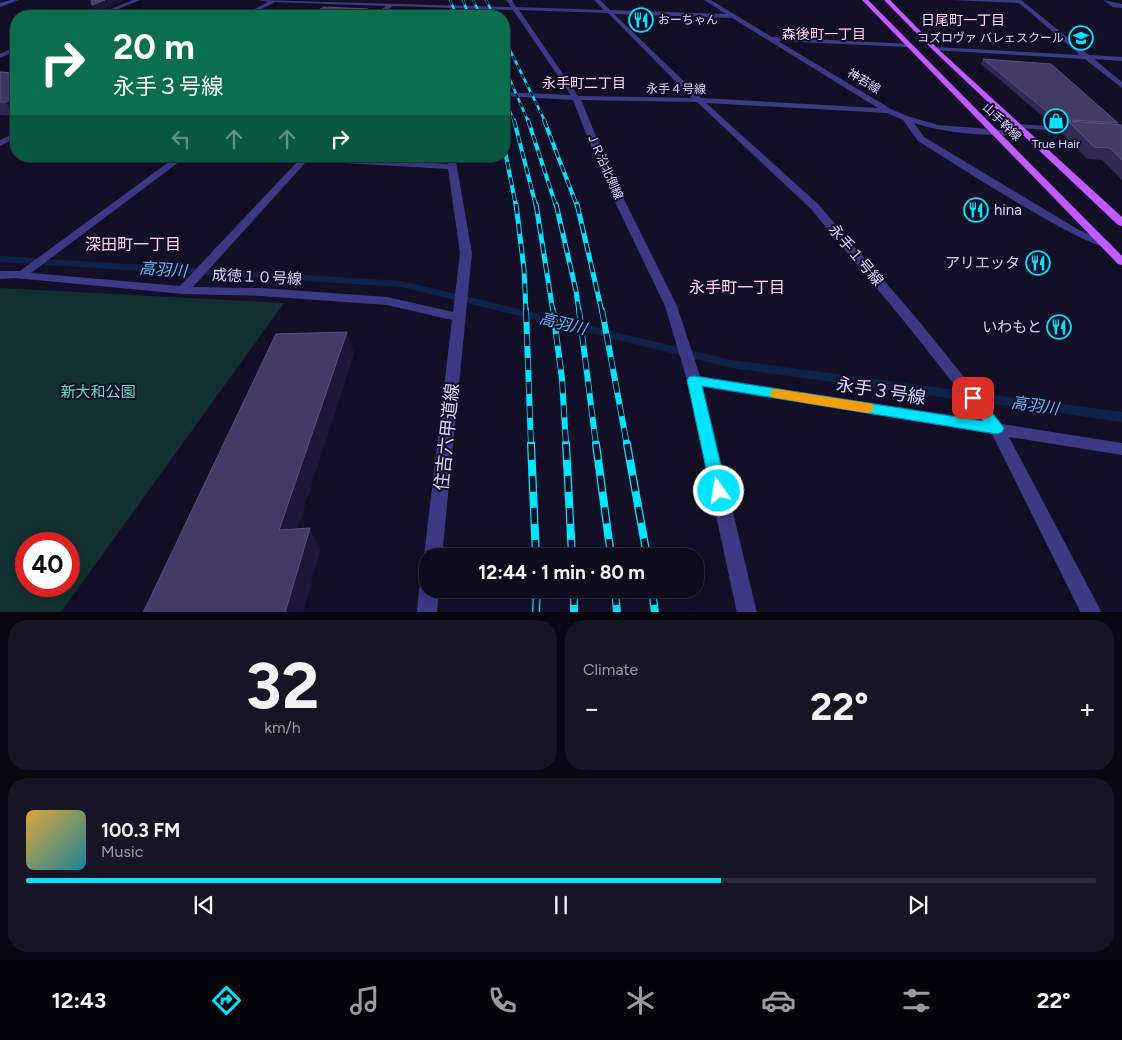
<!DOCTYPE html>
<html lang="en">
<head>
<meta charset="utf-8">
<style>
  body { margin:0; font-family:Figtree,"Noto Sans JP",sans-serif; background:#171425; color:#f1f3f6; height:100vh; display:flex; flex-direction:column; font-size:19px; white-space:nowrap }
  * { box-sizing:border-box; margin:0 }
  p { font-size:16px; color:#9b9ba3 }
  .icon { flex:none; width:28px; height:28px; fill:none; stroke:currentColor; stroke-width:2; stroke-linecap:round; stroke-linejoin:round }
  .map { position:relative; height:612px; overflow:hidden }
  .details { display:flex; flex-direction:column; gap:8px; padding:8px; background:#08060f; flex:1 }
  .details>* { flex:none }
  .banner { position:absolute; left:10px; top:10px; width:500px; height:152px; border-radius:20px; box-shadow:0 2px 12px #0003,0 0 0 1px #2e2b3b; background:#0b6e4f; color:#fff; overflow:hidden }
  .speed { position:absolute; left:15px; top:532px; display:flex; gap:10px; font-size:25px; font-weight:700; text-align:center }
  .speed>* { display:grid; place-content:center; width:65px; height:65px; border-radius:50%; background:#0e0b1c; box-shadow:0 2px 12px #0003,0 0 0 1px #2e2b3b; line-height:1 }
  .speed .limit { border:8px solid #d22; background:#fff; color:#111 }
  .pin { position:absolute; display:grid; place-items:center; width:42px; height:42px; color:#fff; margin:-21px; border-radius:10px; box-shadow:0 2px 8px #0006 }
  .me { position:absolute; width:55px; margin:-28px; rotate:347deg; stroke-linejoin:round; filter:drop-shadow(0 0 4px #0008) }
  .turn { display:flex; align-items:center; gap:18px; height:105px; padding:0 20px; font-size:22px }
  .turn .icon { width:65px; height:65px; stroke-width:2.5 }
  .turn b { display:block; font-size:35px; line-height:42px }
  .lanes { display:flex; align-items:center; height:48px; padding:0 20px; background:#0003; justify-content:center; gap:25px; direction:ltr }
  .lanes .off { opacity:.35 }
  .big { font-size:38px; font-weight:700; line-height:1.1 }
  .details .card { flex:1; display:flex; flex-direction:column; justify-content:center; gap:8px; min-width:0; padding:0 18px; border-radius:20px; background:#171425 }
  .details .dial { align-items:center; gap:0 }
  .dial b { font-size:65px; line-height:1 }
  .song { display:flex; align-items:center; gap:15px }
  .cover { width:60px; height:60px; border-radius:8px; background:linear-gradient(135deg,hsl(40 70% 55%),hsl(190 70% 35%)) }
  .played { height:5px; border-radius:2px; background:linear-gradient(90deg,#00e5ff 65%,#2e2b3b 65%) }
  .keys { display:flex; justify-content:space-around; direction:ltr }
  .heat { display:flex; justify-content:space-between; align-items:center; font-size:28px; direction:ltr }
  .details .tiles { flex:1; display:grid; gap:8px; grid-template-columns:1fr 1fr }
  .card:last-child { grid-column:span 2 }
  .trip { position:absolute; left:419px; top:548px; width:285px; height:50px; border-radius:20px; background:#0e0b1c; box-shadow:0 2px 12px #0003,0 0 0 1px #2e2b3b; font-weight:700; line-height:50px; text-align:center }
  .dock { display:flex; height:80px; justify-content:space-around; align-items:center; background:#06040b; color:#9b9ba3 }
  .dock .icon { width:35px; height:35px }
  .dock .selected { color:#00e5ff }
  .dock b { font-size:22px; color:#f1f3f6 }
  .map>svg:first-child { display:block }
</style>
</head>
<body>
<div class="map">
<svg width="1122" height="613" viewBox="0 0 1122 613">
  <rect width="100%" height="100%" fill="#130f26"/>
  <path fill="#12302f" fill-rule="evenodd" d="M0,288L284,303L61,612H0ZM26,544H69V586H26Z"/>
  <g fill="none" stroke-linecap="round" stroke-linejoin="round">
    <path fill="#0c2248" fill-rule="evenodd" d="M0,256L402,281L732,360L1122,412V422L732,368L402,287L0,262Z"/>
    <g fill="#3d3a85" fill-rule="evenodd">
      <path d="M11,0H19L0,7V3Z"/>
      <path d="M133,0H140L101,16H94Z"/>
      <path d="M258,0L511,7L506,0H512L516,7L604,10L594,0H600L610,10L726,14L704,0H711L772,37L910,44L908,47L778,41L891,109L907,116L938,125L1029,132L1030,134L1026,136C989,135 950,135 914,123L924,137L1079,230L1110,243L1112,245L1110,247C1090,252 944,157 918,141L903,120L887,113L706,103L818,204L918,320L1002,424L1122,443V455L1009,437L1102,613H1081L992,434L703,387L757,613H737L687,380L665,306L603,177L573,100L504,96V92L571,95L513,10L393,6L378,16H372L386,6L275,2L248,16H241L268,2ZM519,10L608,13L692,98L578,96ZM614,14L732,18L878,108L701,98ZM581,100L697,102L810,208L908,326L982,420L700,376L677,306L613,177Z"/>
      <path d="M952,0H1021L1089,55L1122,57V61L1094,59L1122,82V88L1085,59L933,50V48L935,47L1080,55L1019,3Z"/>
      <path d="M1103,0L1122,4V8L1113,7Z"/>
      <path d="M16,47V51L0,58V54Z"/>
      <path d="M1015,124L1080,128L1084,130L1080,132L1018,128H1015Z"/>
      <path d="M16,133V138L0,146V140Z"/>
      <path d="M177,156H187L31,273L180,286L298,161L263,159L259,156H313L448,164L447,156H455L472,253L442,556H428V563L424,556L452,320L387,305L261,296L183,294L15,278L0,279V271H20ZM307,161L448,169L460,253L453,312L387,297L261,288L193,287Z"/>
      <path d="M428,580V589H439L437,613H417L419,589L422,582Z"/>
    </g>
    <g fill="#c25bff" fill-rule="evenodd">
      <path d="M862,0H868L1122,256V265L1118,264Z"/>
      <path d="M884,0H890L937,48L1122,217V226L1118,225L933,50Z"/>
    </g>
    <g stroke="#00e5ff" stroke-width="2.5">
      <g id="rail-far4">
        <path d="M450,0L457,16"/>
        <path d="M463,0L469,16"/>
        <path d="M473,0L481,16"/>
        <path d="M486,0L494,16"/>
        <path d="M504,38L545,121"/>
        <path d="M504,66L528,121"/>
        <path d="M504,97L514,121"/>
      </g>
    </g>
    <g stroke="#00e5ff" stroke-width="4">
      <g id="rail-far3">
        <path d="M514,120L536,206"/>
        <path d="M528,120L556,206"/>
        <path d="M544,120L577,206"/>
        <path d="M504,146L516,206"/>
      </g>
    </g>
    <g stroke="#00e5ff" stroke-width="5">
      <g id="rail-far2">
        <path d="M516,204L524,269L526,312"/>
        <path d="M536,204L553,312"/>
        <path d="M556,204L576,291L579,312"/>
        <path d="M577,204L602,312"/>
      </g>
    </g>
    <g stroke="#00e5ff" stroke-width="6">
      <g id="rail-far1">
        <path d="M526,310L531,445"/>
        <path d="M553,310L562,379L566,445"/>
        <path d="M579,310L596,445"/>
        <path d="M602,310L627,445"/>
      </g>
    </g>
    <g stroke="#00e5ff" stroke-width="8">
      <g id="rail">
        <path d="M531,444L536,556"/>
        <path d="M566,444L572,556"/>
        <path d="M596,444L611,556"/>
        <path d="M627,444L647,556"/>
        <path d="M574,589V613"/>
        <path d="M615,589L617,613"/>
        <path d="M652,589L655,613"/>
        <path d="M536,613L537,589"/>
      </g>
    </g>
    <use href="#rail-far4" stroke="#130f26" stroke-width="2" stroke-dasharray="5" stroke-linecap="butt"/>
    <use href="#rail-far3" stroke="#130f26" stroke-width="2.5" stroke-dasharray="8" stroke-linecap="butt"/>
    <use href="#rail-far2" stroke="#130f26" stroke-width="3" stroke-dasharray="10" stroke-linecap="butt"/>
    <use href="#rail-far1" stroke="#130f26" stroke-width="4.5" stroke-dasharray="12" stroke-linecap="butt"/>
    <use href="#rail" stroke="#130f26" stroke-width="5.5" stroke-dasharray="16" stroke-linecap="butt"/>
  </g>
  <g fill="#312854">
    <path d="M983,59L1118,123L1117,124L1122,125V180L1102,160L1087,159L1062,133L1065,125H1053L981,64Z"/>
    <path d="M0,72L13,116L0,115Z"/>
  </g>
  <g fill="#1d163a">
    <path d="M105,0H127L96,12L92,5Z"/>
    <path d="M368,9L369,13L364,16H357Z"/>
    <path d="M16,97V115L13,116L6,102Z"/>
    <path d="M347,332L354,354L290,552L279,530Z"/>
    <path d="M310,528L320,551L303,613H285Z"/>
  </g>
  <g fill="#433a66" stroke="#5a527e">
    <path d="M91,0H105L92,5Z"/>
    <path d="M324,7L368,9L357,16H308Z"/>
    <path d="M983,59L1051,64L1118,123L1056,119Z"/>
    <path d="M0,72L16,73V97L6,102H0Z"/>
    <path d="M1068,121L1122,125V160L1110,148L1094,147Z"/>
    <path d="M347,332L279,530L310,528L285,613H143L276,334Z"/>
  </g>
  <path fill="#00e5ff" stroke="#0095a6" d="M694,376L983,421L966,398L968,395H978L1004,428L1002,432L997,434L702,386L727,491L724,495L719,497L713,495L711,491L687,380L689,377Z"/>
  <path fill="#f59e0b" d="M776,389L867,403L872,404L874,408L872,411L867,413L776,398L772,397L770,393L772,390Z"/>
  <defs>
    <g id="restaurant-ring" transform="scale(1.25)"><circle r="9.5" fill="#130f26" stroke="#00e5ff" stroke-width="1.5"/><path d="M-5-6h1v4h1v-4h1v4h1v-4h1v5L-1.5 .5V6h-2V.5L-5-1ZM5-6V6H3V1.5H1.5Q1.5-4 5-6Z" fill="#00e5ff"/></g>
    <g id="school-ring" transform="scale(1.25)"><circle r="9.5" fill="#130f26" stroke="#00e5ff" stroke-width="1.5"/><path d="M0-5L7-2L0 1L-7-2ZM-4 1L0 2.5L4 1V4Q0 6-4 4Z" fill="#00e5ff"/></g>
    <g id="shop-ring" transform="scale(1.25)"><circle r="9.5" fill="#130f26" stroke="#00e5ff" stroke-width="1.5"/><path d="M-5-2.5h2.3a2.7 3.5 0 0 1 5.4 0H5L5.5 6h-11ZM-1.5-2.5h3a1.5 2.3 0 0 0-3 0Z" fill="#00e5ff"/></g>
  </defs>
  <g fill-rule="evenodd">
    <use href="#restaurant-ring" x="641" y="20"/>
    <use href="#school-ring" x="1081" y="38"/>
    <use href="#shop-ring" x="1056" y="121"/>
    <use href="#restaurant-ring" x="976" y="210"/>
    <use href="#restaurant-ring" x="1038" y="263"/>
    <use href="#restaurant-ring" x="1059" y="327"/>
  </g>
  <g text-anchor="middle" stroke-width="4" stroke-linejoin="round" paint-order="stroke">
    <g font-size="12" fill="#d9d4ff" stroke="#130f26" text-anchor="start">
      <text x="658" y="24">おーちゃん</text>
      <text x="1064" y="42" text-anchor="end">コズロヴァ バレェスクール</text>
      <text x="1056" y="148" text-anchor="middle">True Hair</text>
    </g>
    <g font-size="12" fill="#d9d4ff" stroke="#130f26">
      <text transform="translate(864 81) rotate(31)" y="4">神若線</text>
      <text transform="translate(676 89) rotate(1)" y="4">永手４号線</text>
      <text transform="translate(1002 122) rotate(44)" y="4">山手幹線</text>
      <text transform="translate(605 166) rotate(66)" y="4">ＪＲ沿北側線</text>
    </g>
    <g font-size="14" fill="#ffd6f0" stroke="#130f26">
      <text x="963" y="25">日尾町一丁目</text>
      <text x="824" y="39">森後町一丁目</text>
      <text x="584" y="88">永手町二丁目</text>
    </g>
    <g font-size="15" fill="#d9d4ff" stroke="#130f26" text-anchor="end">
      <text x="994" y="215" text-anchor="start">hina</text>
      <text x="1020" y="268">アリエッタ</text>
      <text x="1042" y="332">いわもと</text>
    </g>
    <g font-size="15" fill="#d9d4ff" stroke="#130f26">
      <text transform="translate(856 255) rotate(50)" y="5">永手１号線</text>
      <text transform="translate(257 277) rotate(3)" y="5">成徳１０号線</text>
    </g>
    <g font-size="15" fill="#5fe0c0" stroke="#130f26">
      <text x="98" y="397">新大和公園</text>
    </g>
    <g font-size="16" fill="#ffd6f0" stroke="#130f26">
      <text x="133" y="250">深田町一丁目</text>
      <text x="737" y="293">永手町一丁目</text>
    </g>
    <g font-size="16" font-style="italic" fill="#62b6ff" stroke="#130f26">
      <text transform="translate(163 269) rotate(4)" y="6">高羽川</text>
      <text transform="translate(563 323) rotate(14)" y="6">高羽川</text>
      <text transform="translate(1035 405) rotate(8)" y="6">高羽川</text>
    </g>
    <g font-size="18" fill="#d9d4ff" stroke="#130f26">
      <text transform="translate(881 391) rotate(9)" y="6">永手３号線</text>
      <text transform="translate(447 437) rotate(-84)" y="6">住吉六甲道線</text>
    </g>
  </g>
</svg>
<div class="speed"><div class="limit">40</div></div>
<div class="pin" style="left:973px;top:398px;background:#d93025"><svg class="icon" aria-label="arrive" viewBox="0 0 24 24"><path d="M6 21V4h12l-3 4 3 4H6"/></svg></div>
<svg class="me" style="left:719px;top:491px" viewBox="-20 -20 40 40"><circle r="17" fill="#00e5ff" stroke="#fff" stroke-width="3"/><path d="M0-11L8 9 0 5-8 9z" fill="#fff"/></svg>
<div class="trip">12:44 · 1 min · 80 m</div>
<div class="banner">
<div class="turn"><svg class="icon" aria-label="right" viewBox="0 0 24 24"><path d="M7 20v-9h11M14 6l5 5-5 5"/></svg><div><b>20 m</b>永手３号線</div></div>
<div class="lanes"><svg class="icon off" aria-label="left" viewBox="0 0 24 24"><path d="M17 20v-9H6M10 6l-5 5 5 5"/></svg><svg class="icon off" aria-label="ahead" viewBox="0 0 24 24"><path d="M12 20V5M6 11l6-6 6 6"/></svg><svg class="icon off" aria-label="ahead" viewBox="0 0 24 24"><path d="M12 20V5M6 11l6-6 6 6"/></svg><svg class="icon" aria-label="right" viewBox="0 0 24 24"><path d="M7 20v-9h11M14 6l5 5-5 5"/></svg></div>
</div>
</div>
<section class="details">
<div class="tiles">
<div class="card dial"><b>32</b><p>km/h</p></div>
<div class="card"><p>Climate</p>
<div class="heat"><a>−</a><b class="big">22°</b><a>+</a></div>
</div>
<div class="card">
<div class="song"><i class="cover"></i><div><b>100.3 FM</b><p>Music</p></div></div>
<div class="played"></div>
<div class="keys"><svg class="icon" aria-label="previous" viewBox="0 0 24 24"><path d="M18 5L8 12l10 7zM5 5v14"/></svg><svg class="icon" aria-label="pause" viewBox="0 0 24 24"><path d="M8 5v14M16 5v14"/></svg><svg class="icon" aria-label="next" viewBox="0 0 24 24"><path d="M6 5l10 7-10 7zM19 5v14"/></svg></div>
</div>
</div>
</section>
<nav class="dock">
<b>12:43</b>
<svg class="icon selected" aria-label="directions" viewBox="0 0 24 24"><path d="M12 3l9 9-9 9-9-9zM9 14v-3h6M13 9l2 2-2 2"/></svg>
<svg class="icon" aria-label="music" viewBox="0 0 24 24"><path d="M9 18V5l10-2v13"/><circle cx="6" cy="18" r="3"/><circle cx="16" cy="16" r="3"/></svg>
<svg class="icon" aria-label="phone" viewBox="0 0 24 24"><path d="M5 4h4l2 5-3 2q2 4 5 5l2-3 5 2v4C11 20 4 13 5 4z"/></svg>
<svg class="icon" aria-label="climate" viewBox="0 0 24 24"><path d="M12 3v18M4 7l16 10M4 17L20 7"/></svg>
<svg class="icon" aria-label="car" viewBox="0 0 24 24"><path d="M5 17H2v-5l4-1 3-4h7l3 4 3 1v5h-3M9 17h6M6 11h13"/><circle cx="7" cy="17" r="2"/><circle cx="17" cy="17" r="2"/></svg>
<svg class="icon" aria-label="filters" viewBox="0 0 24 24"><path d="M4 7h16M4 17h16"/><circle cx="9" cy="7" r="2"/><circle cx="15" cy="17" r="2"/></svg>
<b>22°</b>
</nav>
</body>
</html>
